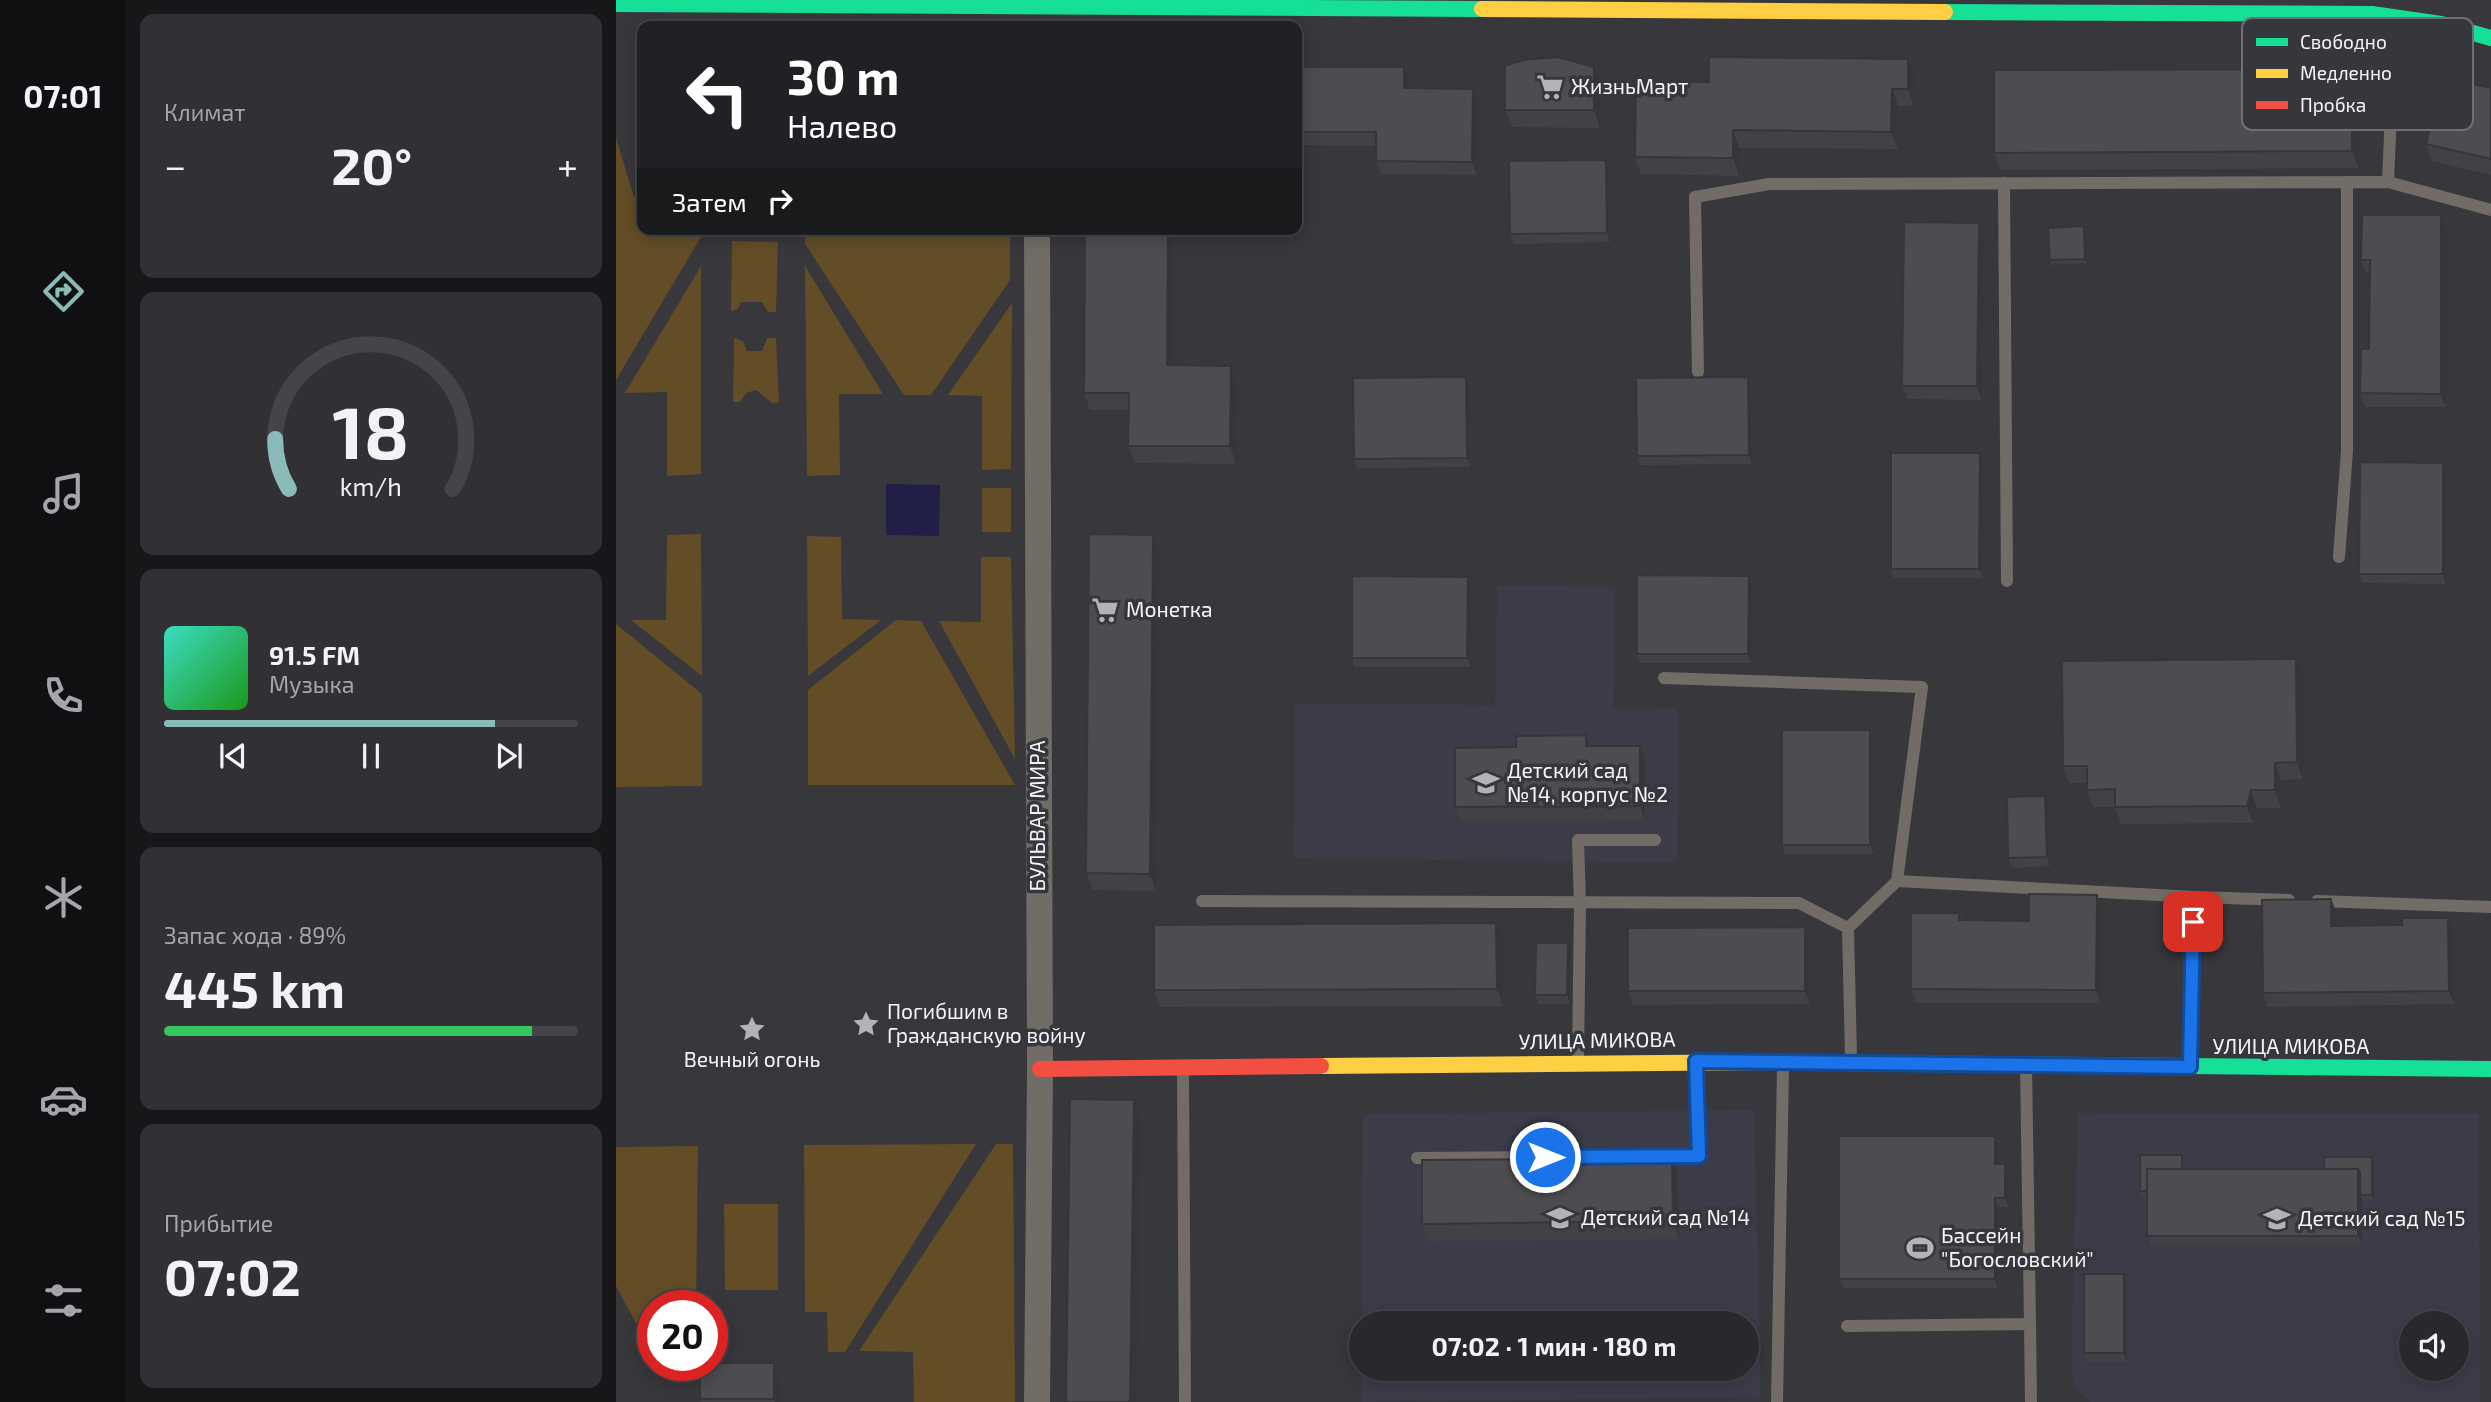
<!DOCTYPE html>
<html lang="ru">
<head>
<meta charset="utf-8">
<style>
  body { margin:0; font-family:"Exo 2",sans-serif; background:#313135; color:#f1f3f6; height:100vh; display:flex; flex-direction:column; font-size:26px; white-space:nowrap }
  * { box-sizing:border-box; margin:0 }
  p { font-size:23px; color:#a5a6aa }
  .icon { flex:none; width:38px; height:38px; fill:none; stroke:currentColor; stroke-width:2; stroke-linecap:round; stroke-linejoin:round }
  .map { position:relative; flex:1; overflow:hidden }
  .panel { display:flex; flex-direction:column; gap:14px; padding:14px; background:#171719; width:490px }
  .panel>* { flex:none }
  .top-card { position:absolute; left:21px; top:21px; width:665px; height:214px; border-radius:14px; box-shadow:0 4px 18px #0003,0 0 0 2px #454549; background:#202124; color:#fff; overflow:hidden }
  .fabs { position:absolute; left:1783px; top:1311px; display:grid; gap:14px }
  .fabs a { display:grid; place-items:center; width:70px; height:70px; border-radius:50%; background:#29292d; box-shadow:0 4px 18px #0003,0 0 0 2px #454549; font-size:35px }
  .speed { position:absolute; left:21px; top:1290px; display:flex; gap:14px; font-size:35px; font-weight:700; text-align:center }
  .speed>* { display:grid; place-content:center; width:91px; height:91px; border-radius:50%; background:#29292d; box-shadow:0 4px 18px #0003,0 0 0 2px #454549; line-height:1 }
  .speed .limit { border:10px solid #d22; background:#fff; color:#111 }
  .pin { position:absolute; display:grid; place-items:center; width:60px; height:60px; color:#fff; margin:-30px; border-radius:14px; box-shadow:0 4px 10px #0006 }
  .me { position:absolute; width:77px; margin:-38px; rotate:90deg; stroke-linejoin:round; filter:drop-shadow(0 0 5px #0008) }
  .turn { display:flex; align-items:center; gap:24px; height:147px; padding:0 35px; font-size:32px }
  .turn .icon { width:91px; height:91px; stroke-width:2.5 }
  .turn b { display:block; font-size:49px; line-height:60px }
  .then { display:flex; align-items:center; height:66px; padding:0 35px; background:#0003; gap:14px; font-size:26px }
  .big { font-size:52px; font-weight:700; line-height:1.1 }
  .panel .tile { flex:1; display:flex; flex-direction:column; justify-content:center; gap:10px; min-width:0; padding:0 24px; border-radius:14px; background:#313135 }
  .panel .dial { align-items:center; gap:0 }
  .dial svg { height:182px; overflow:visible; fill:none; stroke:#454549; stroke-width:7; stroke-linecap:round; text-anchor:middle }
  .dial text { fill:#f1f3f6; stroke:none }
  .song { display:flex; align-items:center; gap:21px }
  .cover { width:84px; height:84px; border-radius:10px; background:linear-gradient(135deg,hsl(170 70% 55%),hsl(120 70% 35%)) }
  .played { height:7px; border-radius:4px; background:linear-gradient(90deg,#8bbbb9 80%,#454549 80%) }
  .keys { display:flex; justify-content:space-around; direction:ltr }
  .heat { display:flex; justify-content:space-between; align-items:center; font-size:38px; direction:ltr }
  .charge { height:10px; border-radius:5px; background:linear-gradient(90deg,#34c759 89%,#454549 0) }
  .trip { position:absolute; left:733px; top:1311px; width:410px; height:70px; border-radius:35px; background:#29292d; box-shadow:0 4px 18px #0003,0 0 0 2px #454549; font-weight:700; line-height:70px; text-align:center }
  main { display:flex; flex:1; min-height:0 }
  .menu { display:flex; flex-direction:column; width:126px; justify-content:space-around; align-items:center; background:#101012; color:#a5a6aa }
  .menu .icon { width:49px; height:49px }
  .menu .active { color:#8bbbb9 }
  .menu b { font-size:32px; color:#f1f3f6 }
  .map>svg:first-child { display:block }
</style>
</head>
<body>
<main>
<nav class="menu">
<b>07:01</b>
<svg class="icon active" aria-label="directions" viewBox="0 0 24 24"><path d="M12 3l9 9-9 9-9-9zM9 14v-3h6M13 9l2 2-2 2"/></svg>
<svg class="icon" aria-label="music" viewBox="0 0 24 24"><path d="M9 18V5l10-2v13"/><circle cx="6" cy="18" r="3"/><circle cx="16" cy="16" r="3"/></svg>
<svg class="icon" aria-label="phone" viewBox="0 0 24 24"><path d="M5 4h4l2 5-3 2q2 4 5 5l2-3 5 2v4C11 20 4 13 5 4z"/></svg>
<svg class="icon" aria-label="climate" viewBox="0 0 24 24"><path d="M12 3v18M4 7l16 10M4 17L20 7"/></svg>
<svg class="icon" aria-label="car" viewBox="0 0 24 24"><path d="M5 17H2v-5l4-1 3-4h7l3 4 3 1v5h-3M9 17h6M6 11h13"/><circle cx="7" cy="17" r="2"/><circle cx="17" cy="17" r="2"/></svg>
<svg class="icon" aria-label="filters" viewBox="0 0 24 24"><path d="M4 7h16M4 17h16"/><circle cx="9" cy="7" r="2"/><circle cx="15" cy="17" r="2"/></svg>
</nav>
<section class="panel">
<div class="tile"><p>Климат</p>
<div class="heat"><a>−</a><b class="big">20°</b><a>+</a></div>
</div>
<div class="tile dial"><svg viewBox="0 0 100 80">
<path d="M14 69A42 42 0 1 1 86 69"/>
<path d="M14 69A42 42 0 0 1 8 47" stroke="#8bbbb9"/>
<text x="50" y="56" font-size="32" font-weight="700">18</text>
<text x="50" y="72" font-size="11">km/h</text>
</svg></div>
<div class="tile">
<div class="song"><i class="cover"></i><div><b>91.5 FM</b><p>Музыка</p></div></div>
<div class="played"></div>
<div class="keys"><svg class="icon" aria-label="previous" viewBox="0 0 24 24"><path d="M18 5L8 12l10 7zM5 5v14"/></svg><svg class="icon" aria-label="pause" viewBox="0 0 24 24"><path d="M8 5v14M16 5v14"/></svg><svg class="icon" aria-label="next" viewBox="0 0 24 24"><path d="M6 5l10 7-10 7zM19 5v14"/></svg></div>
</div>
<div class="tile"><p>Запас хода · 89%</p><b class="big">445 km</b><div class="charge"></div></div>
<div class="tile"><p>Прибытие</p><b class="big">07:02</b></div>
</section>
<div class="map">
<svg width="1875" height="1402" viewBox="0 0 1875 1402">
  <rect width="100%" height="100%" fill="#37373c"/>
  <g fill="#3b3c48" fill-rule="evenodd">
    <path d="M881,586L999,587L997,707L1062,708L1061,862L678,859L679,703L879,705Z"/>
    <path d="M1138,1110L1145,1397L746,1402V1369L1130,1368V1323H746L747,1114Z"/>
    <path d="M1462,1113L1863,1114L1864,1402H1475L1460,1389L1455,1364ZM1796,1323H1841V1368H1796Z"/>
  </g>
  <g fill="#624d26">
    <path d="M0,138L18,197L26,198V229H85V237L0,380Z"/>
    <path d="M189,229H394V280L315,395H288L189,244Z"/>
    <path d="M116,241L162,242L160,312H152L146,302H125L122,309L115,311Z"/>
    <path d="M85,266V474L51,476V392L9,393Z"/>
    <path d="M189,266L267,394H223L224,475L191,476Z"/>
    <path d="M396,303L395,469L366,470V396L332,395Z"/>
    <path d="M118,338L127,341L131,351H146L151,338H160L163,402L156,403L140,390L130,393L124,402H117Z"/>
    <rect x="366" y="488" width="29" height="44"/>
    <path d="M85,534L86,676L15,620H50L51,535Z"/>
    <path d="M191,536L225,537L226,619L265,620L192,676Z"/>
    <path d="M365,557H395L399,759L323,621L365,622Z"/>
    <path d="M280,620L305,621L399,785H192V690Z"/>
    <path d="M0,624L86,694V786L0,787Z"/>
    <path d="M360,1144L229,1352H212L211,1312H189L188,1145Z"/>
    <path d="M380,1144H397L399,1402H298L297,1352L243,1351Z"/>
    <path d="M82,1146L80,1305L37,1306L36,1353L0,1286V1147Z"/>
    <path d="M108,1204H162V1290H109Z"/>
  </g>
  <path fill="#211e47" d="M270,484L324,485L323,536L270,535Z"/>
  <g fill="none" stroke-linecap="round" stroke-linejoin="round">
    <g stroke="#716d66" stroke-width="12">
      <path d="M1772,182L1778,44L1783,22"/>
      <path d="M1388,183L1391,581"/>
      <path d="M1082,372L1079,197L1153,184L1772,182L1875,210"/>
      <path d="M1723,557L1731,451V182"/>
      <path d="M1048,678L1306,687L1281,881L1232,928L1235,1057"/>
      <path d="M1281,881L1579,897L1574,1061"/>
      <path d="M1579,897L1673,900"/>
      <path d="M586,901L1183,903L1232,928"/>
      <path d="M1701,901L1875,907"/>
      <path d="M962,1059L964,903L962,840H1039"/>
      <path d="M567,1069L569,1402"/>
      <path d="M801,1158L1083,1156L1080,1065"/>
      <path d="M1414,1324L1415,1402"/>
      <path d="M1231,1326L1414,1324L1410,1066"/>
      <path d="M1161,1402L1167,1066"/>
    </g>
    <path stroke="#716d66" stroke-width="26" d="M421,229L424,1069L421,1402"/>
    <g stroke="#16e098" stroke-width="16">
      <path d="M0,4L866,9"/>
      <path d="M1329,12L1756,14L1825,24L1875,38"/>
      <path d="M1156,1062L1875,1069"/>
    </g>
    <g stroke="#ffcf43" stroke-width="16">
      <path d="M866,9L1329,12"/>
      <path d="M705,1066L1156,1062"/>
    </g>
    <path stroke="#f24e42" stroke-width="16" d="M424,1069L705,1066"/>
  </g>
  <g fill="#424246">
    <path d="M681,67L793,81V88L857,89L861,102V175L765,174L760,161V146L681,145Z"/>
    <path d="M1736,69L1742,87L1743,168L1385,170L1378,153Z"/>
    <path d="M1299,77L1298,106H1282V149L1123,148V176L1025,174L1019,157L1093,82Z"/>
    <path d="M984,84V128L896,127L889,110Z"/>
    <path d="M1875,88V175L1816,161L1810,144Z"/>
    <path d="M990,160L993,169L994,242L898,244L894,234Z"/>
    <path d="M1363,223L1368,236L1366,400L1291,399L1286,386Z"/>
    <path d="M469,229H558L557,365L615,366L621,383L620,464L519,463L512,446L513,410H474L468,393Z"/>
    <path d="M1830,229V407H1749L1744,393L1753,349V273H1750L1745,260Z"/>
    <path d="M1469,231L1471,263L1435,265L1434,260Z"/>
    <path d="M850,377L854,386V467L741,468L738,459Z"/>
    <path d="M1135,386L1136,464L1024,465L1021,456Z"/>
    <path d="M1364,453L1367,462V578H1278L1275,569Z"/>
    <path d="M1827,463L1831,472L1830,584L1747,583L1743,574Z"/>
    <path d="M543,552L540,891L477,890L470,873Z"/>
    <path d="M852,577L855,586V667H739L736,658Z"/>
    <path d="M1136,585V663H1024L1021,654Z"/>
    <path d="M1687,677V779L1665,780V808H1641L1637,823L1505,824L1499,807H1477L1471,790V783H1453L1447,766Z"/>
    <path d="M1254,730L1258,739V854H1169L1166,845Z"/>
    <path d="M970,735L974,746H1024L1029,760V820L844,821L839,807L900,747Z"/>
    <path d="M1433,806L1434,866L1396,868L1392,858Z"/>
    <path d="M1715,899L1720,912V926L1786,925L1832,918L1837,931L1838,1004L1651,1007L1647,993Z"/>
    <path d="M1486,908L1485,1003H1300L1295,989L1343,913L1346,920L1413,921Z"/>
    <path d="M1189,927L1194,941V1004L1017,1005L1012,991Z"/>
    <path d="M887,941V1006L544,1007L538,990Z"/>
    <path d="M955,952L954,1004H923L919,995Z"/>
    <path d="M1382,1145V1164H1389L1392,1173V1207H1382V1288H1227L1223,1279Z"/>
    <path d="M1566,1155L1567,1159V1169H1708L1758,1162V1200H1746V1245H1535L1531,1236V1196H1525L1524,1191Z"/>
    <path d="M1062,1175L1063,1239L813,1241L806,1224Z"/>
    <path d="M1511,1283V1362H1471L1468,1353Z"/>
    <path d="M158,1363L164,1381V1402H85L84,1399Z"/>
  </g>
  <g fill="#363639">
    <path d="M1292,59L1299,77L1298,106L1292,89Z"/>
    <path d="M788,67L793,81L792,102L788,88Z"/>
    <path d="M978,67L984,84V128L978,110Z"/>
    <path d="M1736,69L1742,87L1743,168L1736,151Z"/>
    <path d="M857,89L861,102V175L856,162Z"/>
    <path d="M1276,89L1282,106V149L1275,132Z"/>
    <path d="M1117,130L1123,148V176L1117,158Z"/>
    <path d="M990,160L993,169L994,242L991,233Z"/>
    <path d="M1825,215L1830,229V407L1825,394Z"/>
    <path d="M1363,223L1368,236L1366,400L1361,386Z"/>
    <path d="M1468,226L1469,231L1471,263L1469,259Z"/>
    <path d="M552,229H558L557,383L551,365Z"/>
    <path d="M615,366L621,383L620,464L614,446Z"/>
    <path d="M850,377L854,386V467L851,458Z"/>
    <path d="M1132,377L1135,386L1136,464L1133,455Z"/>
    <path d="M1364,453L1367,462V578L1363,569Z"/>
    <path d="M1827,463L1831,472L1830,584L1827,574Z"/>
    <path d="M537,535L543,552L540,891L534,874Z"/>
    <path d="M1133,576L1136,585V663L1132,654Z"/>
    <path d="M852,577L855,586V667L851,658Z"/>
    <path d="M1680,659L1687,677V779L1681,762Z"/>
    <path d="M1254,730L1258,739V854L1254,845Z"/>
    <path d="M970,735L975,749L970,746Z"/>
    <path d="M1024,746L1029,760V820L1024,806Z"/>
    <path d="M1659,763L1665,780V808L1659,790Z"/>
    <path d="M1635,790L1641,808L1637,823L1631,806Z"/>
    <path d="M1429,796L1433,806L1434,866L1431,857Z"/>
    <path d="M1481,895L1486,908L1485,1003L1480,990Z"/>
    <path d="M1715,899L1720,912V939L1715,926Z"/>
    <path d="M1832,918L1837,931L1838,1004L1833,991Z"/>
    <path d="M880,923L887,941V1006L881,989Z"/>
    <path d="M1189,927L1194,941V1004L1189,991Z"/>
    <path d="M952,943L955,952L954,1004L951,995Z"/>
    <path d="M518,1100L524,1117L521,1402H514Z"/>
    <path d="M1379,1136L1382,1145V1173L1379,1164Z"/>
    <path d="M1756,1157L1758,1162V1200L1756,1195Z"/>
    <path d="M1056,1158L1062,1175L1063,1239L1057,1221Z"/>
    <path d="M1389,1164L1392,1173V1207L1389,1198Z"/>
    <path d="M1742,1169L1746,1178L1744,1195L1746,1200V1245L1742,1236Z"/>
    <path d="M1379,1198L1382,1207V1288L1379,1279Z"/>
    <path d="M1508,1274L1511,1283V1362L1508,1353Z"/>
    <path d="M158,1363L164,1381V1402H159L158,1399Z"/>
  </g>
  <g fill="#4d4d51" stroke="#363639" stroke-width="2">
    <path d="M941,57L978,67V110H889V66L907,60Z"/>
    <path d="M1093,57L1292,59V89H1276L1275,132L1117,130V158L1019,157L1020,81L1093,82Z"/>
    <path d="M681,67H788V88L857,89L856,162L760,161V132H681Z"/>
    <path d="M1736,69V151L1378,153V70Z"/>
    <path d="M1826,77L1875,88V159L1810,144Z"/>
    <path d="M990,160L991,233L894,234L893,161Z"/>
    <path d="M1746,215H1825V394L1744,393L1745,349H1753L1754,260H1745Z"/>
    <path d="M1288,222L1363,223L1361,386H1286Z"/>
    <path d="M1468,226L1469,259L1434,260L1432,228Z"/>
    <path d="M469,229H552L551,365L615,366L614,446H512L513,393H468Z"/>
    <path d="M850,377L851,458L738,459L737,378Z"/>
    <path d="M1132,377L1133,455L1021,456L1020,378Z"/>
    <path d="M1275,453H1364L1363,569H1275Z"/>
    <path d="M1744,462L1827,463V574H1743Z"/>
    <path d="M473,534L537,535L534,874L470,873Z"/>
    <path d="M1021,575L1133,576L1132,654H1021Z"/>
    <path d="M736,576L852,577L851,658H736Z"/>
    <path d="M1680,659L1681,762L1659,763V790H1635L1631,806L1499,807V789L1471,790V766H1447L1446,661Z"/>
    <rect x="1166" y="730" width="88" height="115"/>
    <path d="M970,735V746H1024V806L839,807V748L900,747V736Z"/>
    <path d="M1429,796L1431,857L1392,858L1391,797Z"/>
    <path d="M1413,894L1481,895L1480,990L1295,989V913H1343V920L1413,921Z"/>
    <path d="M1715,899V926L1786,925V918H1832L1833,991L1647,993L1646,900Z"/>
    <path d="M880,923L881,989L538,990V925Z"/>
    <path d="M1189,927V991H1012V928Z"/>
    <path d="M920,943H952L951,995H919Z"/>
    <path d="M454,1099L518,1100L514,1402H450Z"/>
    <path d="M1223,1136H1379V1164H1389V1198H1379V1279H1223Z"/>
    <path d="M1524,1155H1566V1169H1531V1191H1524Z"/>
    <path d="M1708,1157H1756V1195H1744V1173L1742,1169H1708Z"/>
    <path d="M1056,1158L1057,1221L806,1224V1160Z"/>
    <rect x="1531" y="1169" width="211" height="67"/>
    <rect x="1468" y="1274" width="40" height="79"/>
    <path d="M96,1363H158V1399H84V1365H96Z"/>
  </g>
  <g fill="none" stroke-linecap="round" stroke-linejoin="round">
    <g stroke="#114b97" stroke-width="18">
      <path id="route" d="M929,1157L1083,1156L1080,1061L1574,1067L1577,922"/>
    </g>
    <use href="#route" stroke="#1a73e8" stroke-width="12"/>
  </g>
  <defs>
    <g id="supermarket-bare" transform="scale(2.1)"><path d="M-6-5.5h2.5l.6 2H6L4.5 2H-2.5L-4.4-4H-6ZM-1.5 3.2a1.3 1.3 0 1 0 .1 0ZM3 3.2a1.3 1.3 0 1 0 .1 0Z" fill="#b2b2b7" stroke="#36363d" stroke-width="2.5" paint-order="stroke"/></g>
    <g id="school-bare" transform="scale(2.1)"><path d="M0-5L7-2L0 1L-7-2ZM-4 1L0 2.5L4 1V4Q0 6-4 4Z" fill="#b2b2b7" stroke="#36363d" stroke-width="2.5" paint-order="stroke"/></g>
    <g id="sight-bare" transform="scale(2.1)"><path d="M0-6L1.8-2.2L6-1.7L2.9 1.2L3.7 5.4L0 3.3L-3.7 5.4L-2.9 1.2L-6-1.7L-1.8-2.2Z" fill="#b2b2b7" stroke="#36363d" stroke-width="2.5" paint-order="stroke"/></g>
    <g id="stadium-bare" transform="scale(2.1)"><path d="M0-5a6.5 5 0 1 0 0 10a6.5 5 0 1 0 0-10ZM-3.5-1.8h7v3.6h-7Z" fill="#b2b2b7" stroke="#36363d" stroke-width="2.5" paint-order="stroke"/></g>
  </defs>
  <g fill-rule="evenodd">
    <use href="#supermarket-bare" x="934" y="87"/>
    <use href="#supermarket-bare" x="489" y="610"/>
    <use href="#school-bare" x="870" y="783"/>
    <use href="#sight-bare" x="250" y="1024"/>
    <use href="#sight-bare" x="136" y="1029"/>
    <use href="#school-bare" x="944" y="1218"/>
    <use href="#school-bare" x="1661" y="1219"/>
    <use href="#stadium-bare" x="1304" y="1248"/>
  </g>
  <g text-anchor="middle" stroke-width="7" stroke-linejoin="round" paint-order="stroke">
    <g font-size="21" fill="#f4f4f9" stroke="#36363d" text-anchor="start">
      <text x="955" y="94">ЖизньМарт</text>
      <text x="510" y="617">Монетка</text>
      <text x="891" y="778">Детский сад<tspan x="891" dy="24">№14, корпус №2</tspan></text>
      <text x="271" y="1019">Погибшим в<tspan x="271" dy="24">Гражданскую войну</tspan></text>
      <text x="136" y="1067" text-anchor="middle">Вечный огонь</text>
      <text x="965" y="1225">Детский сад №14</text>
      <text x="1682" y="1226">Детский сад №15</text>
      <text x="1325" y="1243">Бассейн<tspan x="1325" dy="24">"Богословский"</tspan></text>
    </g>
    <g font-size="21" fill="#f4f4f9" stroke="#36363d">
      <text transform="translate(422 816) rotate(-90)" y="7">БУЛЬВАР МИРА</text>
      <text transform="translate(981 1041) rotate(-1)" y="7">УЛИЦА МИКОВА</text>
      <text x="1675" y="1054">УЛИЦА МИКОВА</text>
    </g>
  </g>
  <rect x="1626" y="18" width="231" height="112" rx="10" fill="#36363d" stroke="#6f6f75" stroke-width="2"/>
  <rect x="1640" y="38" width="32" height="8" fill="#16e098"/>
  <rect x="1640" y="69" width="32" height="9" fill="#ffcf43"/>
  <rect x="1640" y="101" width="32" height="8" fill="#f24e42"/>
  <g font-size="19" fill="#f4f4f9">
    <text x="1684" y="49">Свободно</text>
    <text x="1684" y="80">Медленно</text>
    <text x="1684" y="112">Пробка</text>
  </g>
</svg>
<div class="fabs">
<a><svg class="icon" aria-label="sound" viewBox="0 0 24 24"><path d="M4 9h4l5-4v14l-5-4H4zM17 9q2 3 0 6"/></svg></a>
</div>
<div class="speed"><div class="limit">20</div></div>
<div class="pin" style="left:1577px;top:922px;background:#d93025"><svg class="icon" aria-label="arrive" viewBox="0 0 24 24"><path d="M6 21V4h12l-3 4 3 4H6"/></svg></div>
<svg class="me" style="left:929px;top:1157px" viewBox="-20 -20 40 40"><circle r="17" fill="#1a73e8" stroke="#fff" stroke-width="3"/><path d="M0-11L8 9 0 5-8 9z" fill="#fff"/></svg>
<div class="trip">07:02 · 1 мин · 180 m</div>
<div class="top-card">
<div class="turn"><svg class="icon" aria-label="left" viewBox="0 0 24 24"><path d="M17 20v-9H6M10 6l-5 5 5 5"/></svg><div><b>30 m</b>Налево</div></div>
<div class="then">Затем<svg class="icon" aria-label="right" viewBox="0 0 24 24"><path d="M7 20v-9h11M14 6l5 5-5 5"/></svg></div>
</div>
</div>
</main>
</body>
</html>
